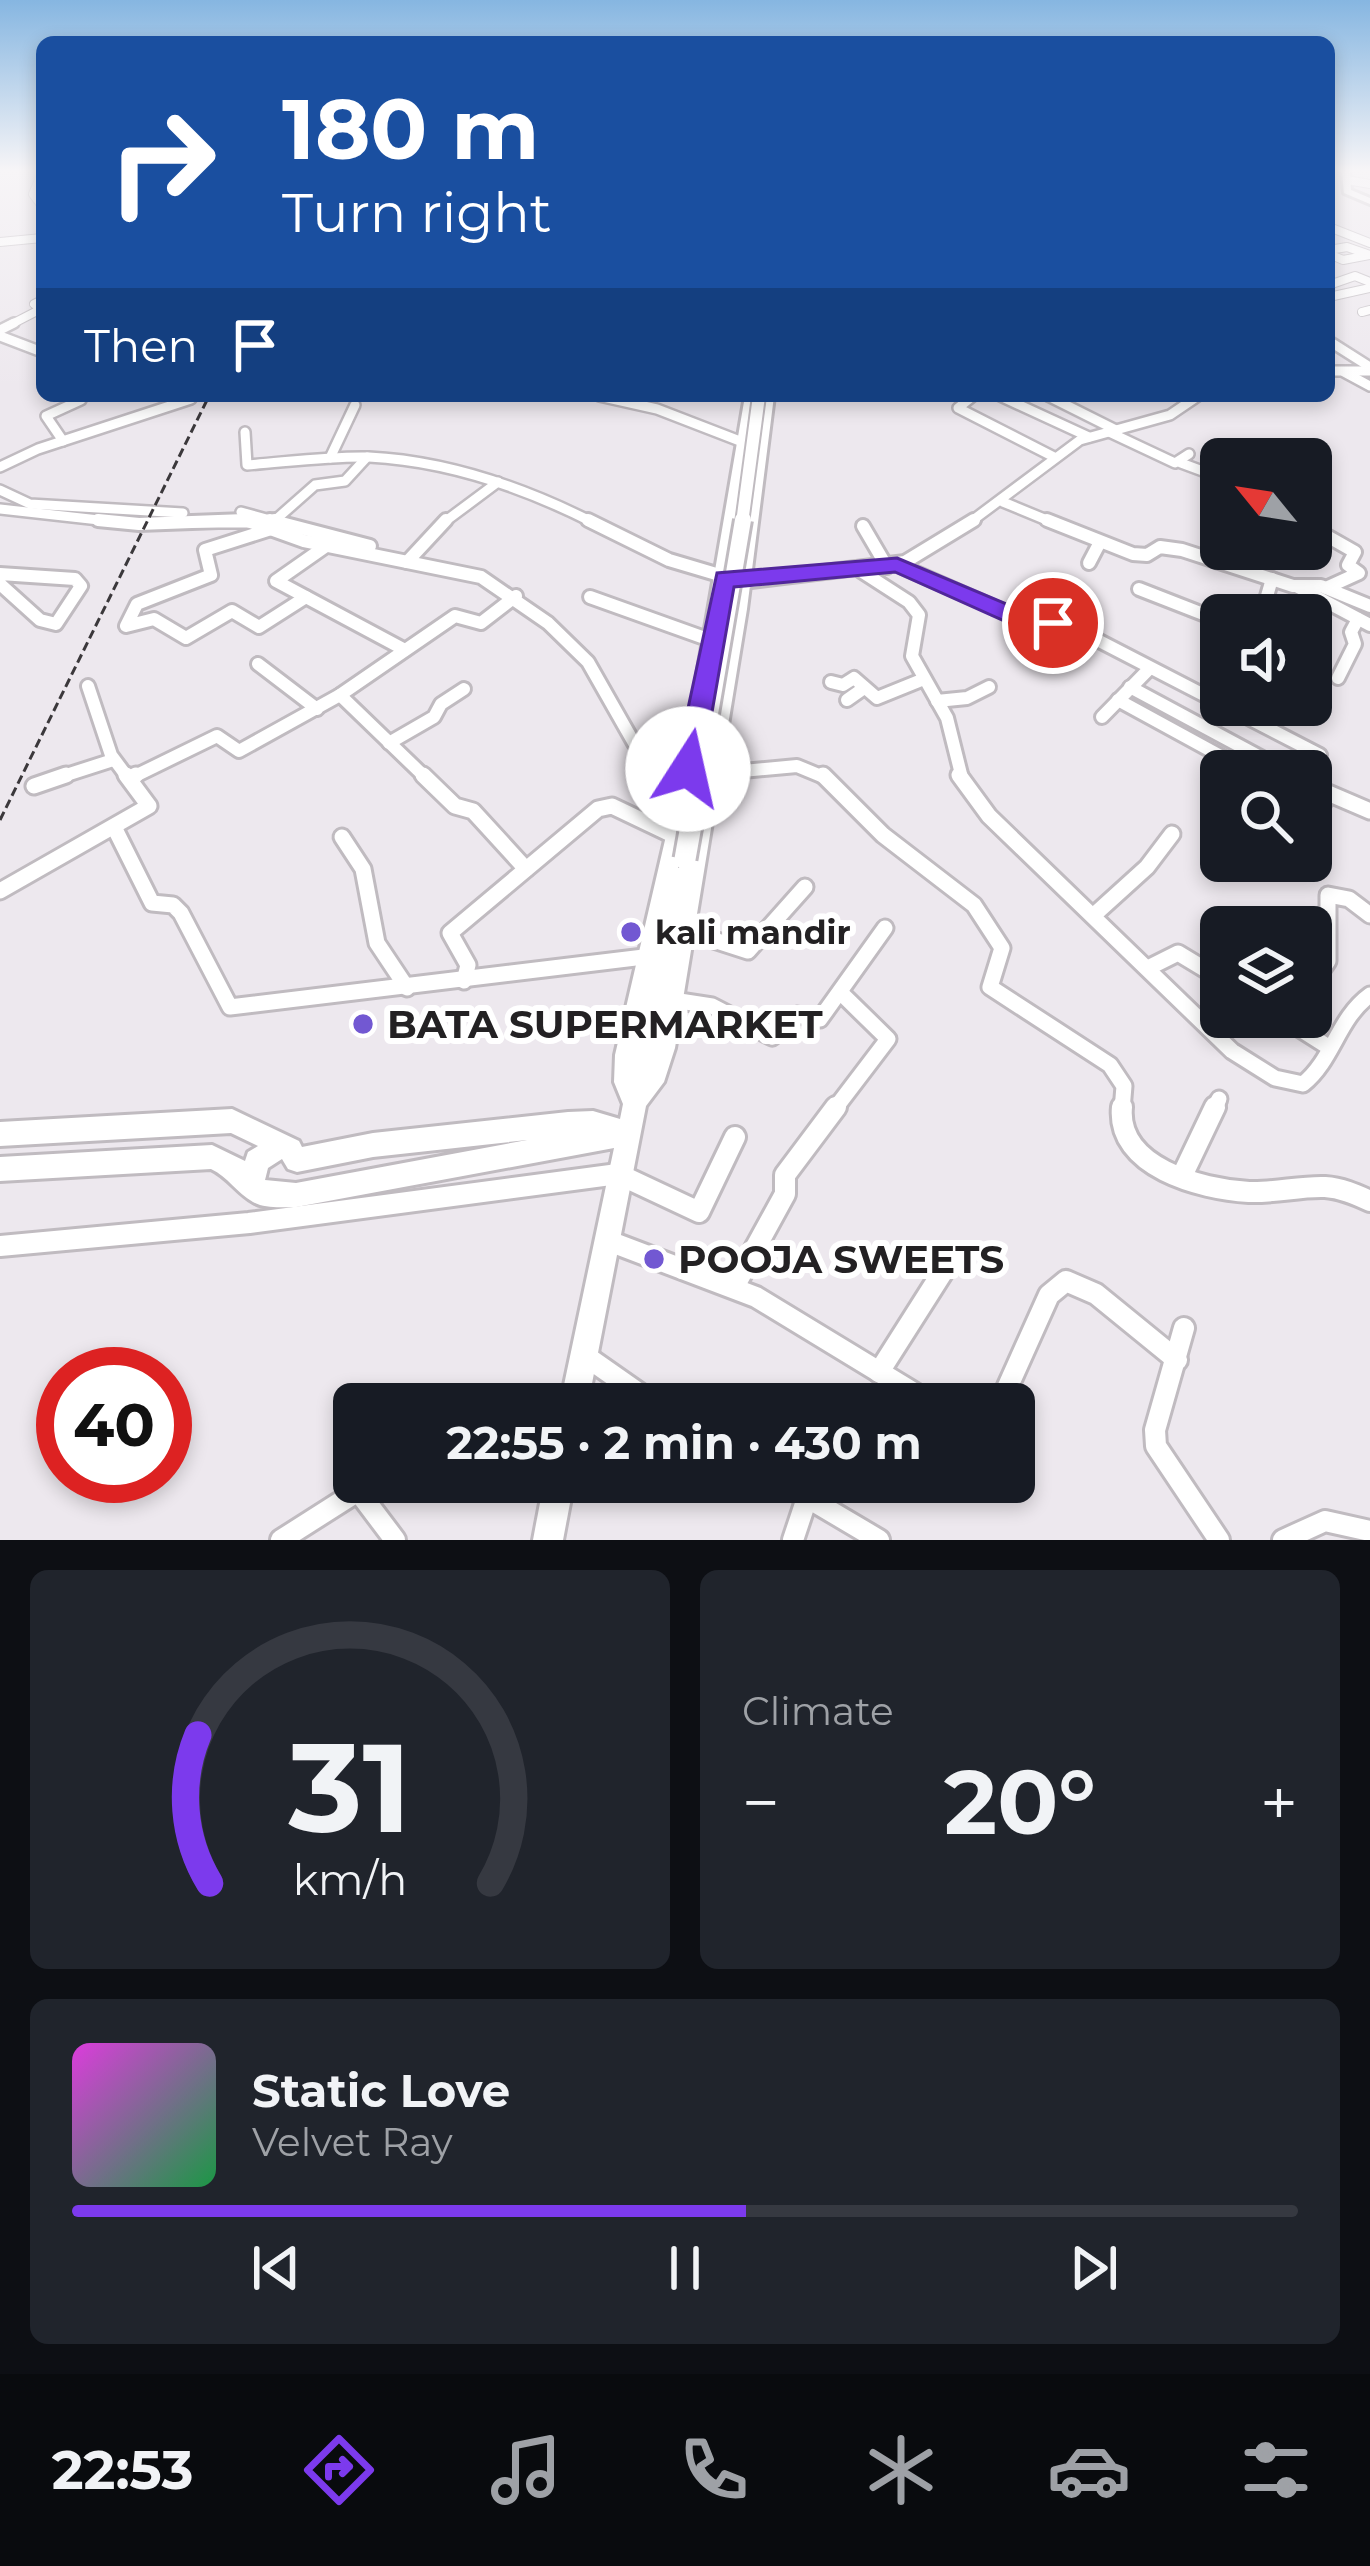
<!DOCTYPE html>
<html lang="en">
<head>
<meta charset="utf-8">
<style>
  body { margin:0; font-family:Montserrat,sans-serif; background:#20242c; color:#f1f3f6; height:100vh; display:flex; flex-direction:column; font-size:45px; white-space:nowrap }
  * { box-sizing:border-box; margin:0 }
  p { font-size:39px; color:#9ea1a6 }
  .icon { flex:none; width:66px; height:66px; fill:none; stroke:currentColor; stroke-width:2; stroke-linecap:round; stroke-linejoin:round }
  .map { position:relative; height:1540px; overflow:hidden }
  .drawer { display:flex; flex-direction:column; gap:30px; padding:30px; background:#0d0f14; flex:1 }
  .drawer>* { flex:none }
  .top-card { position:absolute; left:36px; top:36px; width:1299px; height:366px; border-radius:18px; box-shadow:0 6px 18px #0003; background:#1a4fa0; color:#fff; overflow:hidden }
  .needle { width:78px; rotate:300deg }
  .fabs { position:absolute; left:1200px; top:438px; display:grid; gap:24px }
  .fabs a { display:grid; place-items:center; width:132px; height:132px; border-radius:18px; background:#171b24; box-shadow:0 6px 18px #0003; font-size:60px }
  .speed { position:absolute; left:36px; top:1347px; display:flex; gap:24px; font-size:60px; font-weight:700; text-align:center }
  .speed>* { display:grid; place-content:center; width:156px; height:156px; border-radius:50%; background:#171b24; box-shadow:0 6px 18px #0003; line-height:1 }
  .speed .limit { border:18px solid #d22; background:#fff; color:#111 }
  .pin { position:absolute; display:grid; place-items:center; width:102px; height:102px; color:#fff; margin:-51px; border:6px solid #fff; border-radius:50%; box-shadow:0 3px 12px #0007 }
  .me { position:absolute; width:132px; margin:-66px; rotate:10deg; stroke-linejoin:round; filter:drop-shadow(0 0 9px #0008) }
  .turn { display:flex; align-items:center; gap:42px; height:252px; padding:0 48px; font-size:54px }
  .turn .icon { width:156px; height:156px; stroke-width:2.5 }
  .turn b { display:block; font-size:84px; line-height:102px }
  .then { display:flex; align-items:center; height:114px; padding:0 48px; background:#0003; gap:24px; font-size:45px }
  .big { font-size:90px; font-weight:700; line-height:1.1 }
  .drawer .card { flex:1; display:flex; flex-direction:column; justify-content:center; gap:18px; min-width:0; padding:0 42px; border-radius:18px; background:#20242c }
  .drawer .dial { align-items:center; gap:0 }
  .dial svg { height:312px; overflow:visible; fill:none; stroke:#363941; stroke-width:7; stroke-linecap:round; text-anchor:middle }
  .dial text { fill:#f1f3f6; stroke:none }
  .song { display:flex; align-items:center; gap:36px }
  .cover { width:144px; height:144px; border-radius:18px; background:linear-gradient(135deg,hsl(300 70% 55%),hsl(140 70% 35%)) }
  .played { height:12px; border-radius:6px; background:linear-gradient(90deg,#7c3aed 55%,#363941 55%) }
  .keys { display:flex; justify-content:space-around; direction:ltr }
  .heat { display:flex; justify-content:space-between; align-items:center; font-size:66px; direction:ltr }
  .drawer .tiles { flex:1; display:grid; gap:30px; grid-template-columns:1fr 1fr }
  .card:last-child { grid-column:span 2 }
  .trip { position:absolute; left:333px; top:1383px; width:702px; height:120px; border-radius:18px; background:#171b24; box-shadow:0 6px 18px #0003; font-weight:700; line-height:120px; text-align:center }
  .tabs { display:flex; height:192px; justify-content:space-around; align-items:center; background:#090b0e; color:#9ea1a6 }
  .tabs .icon { width:84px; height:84px }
  .tabs .current { color:#7c3aed }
  .tabs b { font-size:54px; color:#f1f3f6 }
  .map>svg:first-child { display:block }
</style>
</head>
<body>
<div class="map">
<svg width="1370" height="1540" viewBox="0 0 1370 1540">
  <rect width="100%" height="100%" fill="#ede8ee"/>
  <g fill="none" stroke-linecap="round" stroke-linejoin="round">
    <g stroke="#c0bbc0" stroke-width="10">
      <g id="street-far4">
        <path d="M42,173L33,194L42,206"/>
        <path d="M1347,180L1370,184"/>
        <path d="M1329,227L1370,243"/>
        <path d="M0,242L42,238"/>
        <path d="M1329,250L1347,247L1370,255"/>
        <path d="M1329,254L1343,260L1370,255"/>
        <path d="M1329,285L1355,276L1370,282"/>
        <path d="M1329,297L1370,288"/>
        <path d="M1362,312L1370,310"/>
        <path d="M8,326L41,309L34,304L42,300"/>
      </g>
    </g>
    <g stroke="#c0bbc0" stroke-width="14">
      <g id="street-far3">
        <path d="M0,330L14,323"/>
        <path d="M0,336L42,352"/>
        <path d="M1329,341L1370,367"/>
        <path d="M1329,371H1370"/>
        <path d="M1344,372L1370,386"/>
        <path d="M599,396L657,409L745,443"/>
        <path d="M973,396L958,408L1054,457"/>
        <path d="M1000,396L1089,437"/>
        <path d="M1048,396L1116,430"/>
        <path d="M245,432L247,465C287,462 329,456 369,457C448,461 525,488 594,523"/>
        <path d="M1109,432L1175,463L1189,454"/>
        <path d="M63,441L46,416L81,400"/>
        <path d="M330,458L355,405"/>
        <path d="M1181,463L1208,473"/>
        <path d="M0,467L38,449L191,399"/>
        <path d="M1312,481L1322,495L1323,513L1315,523"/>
        <path d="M0,490L30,504L183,513"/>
        <path d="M1003,502L1054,523"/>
        <path d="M0,509L126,523"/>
        <path d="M241,512L281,523"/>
        <path d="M176,523H252"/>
        <path d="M272,523L315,485L345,481L367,457"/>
        <path d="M443,523L498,482"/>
        <path d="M969,523L1080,440L1170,415L1198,396"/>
      </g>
    </g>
    <g stroke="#c0bbc0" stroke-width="18">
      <g id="street-far2">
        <path d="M98,520L139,524L245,520L304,541L481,577L548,623L588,662L634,743L686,778"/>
        <path d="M270,520L370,546"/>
        <path d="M588,520L669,560L743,582L905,562L974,520"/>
        <path d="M1047,520L1133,554L1147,555L1160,547L1182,550L1293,586H1321L1370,606"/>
        <path d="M1317,520L1311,527L1355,552L1348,565L1359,573L1326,588"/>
        <path d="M270,524L275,520"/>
        <path d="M863,526L887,567"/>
        <path d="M271,529L205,550L211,575L137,604L126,626L154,619L186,638L232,611L259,627L306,597"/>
        <path d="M326,546L276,581L405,650"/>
        <path d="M407,562L446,520"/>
        <path d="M1089,563L1100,542"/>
        <path d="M898,565L1041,628L1059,622L1078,630L1320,755"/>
        <path d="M861,571L909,602L919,615L912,656L947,718L962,778"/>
        <path d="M0,574L75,579L81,586L56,624L40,620L0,584"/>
        <path d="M1272,579L1267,596L1284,615"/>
        <path d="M1298,587L1370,625"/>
        <path d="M1139,589L1221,621"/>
        <path d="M590,597L713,641"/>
        <path d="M258,664L317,709"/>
        <path d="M1338,678L1355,644L1351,632L1358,619"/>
        <path d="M831,682L843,685L854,678L877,698L924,679"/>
        <path d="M88,686L111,755L128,778"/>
        <path d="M1130,687L1264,759"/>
        <path d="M340,695L426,778"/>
        <path d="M847,700L864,688"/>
        <path d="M1118,700L1248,771"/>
        <path d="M937,701L967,698L989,687"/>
        <path d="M1102,717L1150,668"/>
        <path d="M389,743L434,717L441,704L464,689"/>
        <path d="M711,774L797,766L826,778"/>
        <path d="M57,778L113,760"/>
        <path d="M131,778L217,736L239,751L340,695L455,616L481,623L516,596"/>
      </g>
    </g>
    <g stroke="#c0bbc0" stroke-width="21">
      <g id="street-far1">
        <path d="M423,775L455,806L473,811L526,869"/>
        <path d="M681,775L688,780"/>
        <path d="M823,775L883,835L974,905L1002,948L990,987L1110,1065L1124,1086L1122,1110"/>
        <path d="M959,775L989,816L1232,1051L1275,1078L1303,1084C1333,1060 1338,1018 1370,995"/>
        <path d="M131,778L136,775"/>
        <path d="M34,786L66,775"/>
        <path d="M114,827L152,903L173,905L181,913L230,1007L652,956"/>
        <path d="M1311,827L1328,793L1370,811"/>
        <path d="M342,837L363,869L377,943L407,988"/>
        <path d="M0,891L149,806L126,775"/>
        <path d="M1094,915L1147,867L1172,834"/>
        <path d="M686,931L748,951L805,887"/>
        <path d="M1148,968L1178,953L1221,979"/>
        <path d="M464,981L468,965L450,933L598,809L612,806L677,837"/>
        <path d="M1311,986L1328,961V895L1349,899L1370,915"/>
        <path d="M673,1000L712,1006L772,1037L797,1015L820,1019L885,928"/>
        <path d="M1281,1017L1330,1048"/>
        <path d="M834,1110L888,1039L840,992"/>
        <path d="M1214,1110L1219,1099"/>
      </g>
    </g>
    <g stroke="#c0bbc0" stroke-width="26">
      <g id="street">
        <path d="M1122,1107C1116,1167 1200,1189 1249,1192C1275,1193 1300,1186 1325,1187C1341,1188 1355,1194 1370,1201"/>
        <path d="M1182,1176L1215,1107"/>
        <path d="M606,1240L756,1297L932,1404"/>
        <path d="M0,1246L249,1223L618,1174L699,1212L735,1137"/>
        <path d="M734,1287L785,1194V1175L836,1107"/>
        <path d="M1184,1328L1155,1430L1156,1446L1219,1540"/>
        <path d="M584,1355L654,1404"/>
        <path d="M879,1372L954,1254"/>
        <path d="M1000,1404L1049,1295L1066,1281L1096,1294L1177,1360"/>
        <path d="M781,1482L879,1540"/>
        <path d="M281,1540L358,1491L395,1540"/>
        <path d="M793,1540L808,1495"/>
        <path d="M1283,1540L1325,1521L1370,1531"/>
      </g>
    </g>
    <g stroke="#c0bbc0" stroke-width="6">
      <g id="secondary">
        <path d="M1342,172H1350L1351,190L1370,198V204L1344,193Z"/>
        <path d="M745,396H757L697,780L678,868H685L731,609L762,396H774L747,609L675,1048L664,1082L646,1106L588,1404H560L614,1148L296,1207C283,1207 265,1209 253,1202C237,1193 228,1177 211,1169L0,1181V1157L212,1145L245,1161L248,1152L258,1146L231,1133L0,1146V1122L232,1109L299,1141L302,1147L373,1133L568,1112L593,1111L620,1119L623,1104L614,1082L615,1055L679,780ZM527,1140L296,1183L265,1180L268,1168L282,1159L288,1169L297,1172L373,1157Z"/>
        <path d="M544,1482H574L563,1540H533Z"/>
      </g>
    </g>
    <use href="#street-far4" stroke="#fff" stroke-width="8"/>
    <use href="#street-far3" stroke="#fff" stroke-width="9"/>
    <use href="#street-far2" stroke="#fff" stroke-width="12"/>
    <use href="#street-far1" stroke="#fff" stroke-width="15"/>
    <use href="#street" stroke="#fff" stroke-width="20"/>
    <use href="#secondary" fill="#fff" fill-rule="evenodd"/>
    <path stroke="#3b383b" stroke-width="3" stroke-dasharray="9 4.5" stroke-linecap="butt" d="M0,820L209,396"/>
    <g stroke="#c0bbc0" stroke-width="16" stroke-linecap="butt">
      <path id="secondary-bridge-far2" d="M742,523L759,396"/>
    </g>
    <g stroke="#c0bbc0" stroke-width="22" stroke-linecap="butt">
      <path id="secondary-bridge-far1" d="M699,778L743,520"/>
    </g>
    <g stroke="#c0bbc0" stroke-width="27" stroke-linecap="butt">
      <path id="secondary-bridge" d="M685,859L700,775"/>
    </g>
    <use href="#secondary-bridge-far2" stroke="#fff" stroke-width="12"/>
    <use href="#secondary-bridge-far1" stroke="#fff" stroke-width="16"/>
    <use href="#secondary-bridge" stroke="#fff" stroke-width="21"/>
  </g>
  <linearGradient id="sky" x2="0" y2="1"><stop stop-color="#86b6e1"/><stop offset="0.44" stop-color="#f7f5f7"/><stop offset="1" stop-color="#f7f5f7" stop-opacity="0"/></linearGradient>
  <rect width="1370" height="388" fill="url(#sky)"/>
  <path fill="#7c3aed" stroke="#51269a" stroke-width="3" d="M897,558L1040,618L1053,615L1065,623L1053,631L1029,632L895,572L734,587L702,769L698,776H679L675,769L717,573Z"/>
  <g fill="#7258d2" stroke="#fff" stroke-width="4.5">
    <circle cx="631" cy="932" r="12"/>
    <circle cx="363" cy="1024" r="12"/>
    <circle cx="654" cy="1259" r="12"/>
  </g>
  <g text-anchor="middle" stroke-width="12" stroke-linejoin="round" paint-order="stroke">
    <g font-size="33" font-weight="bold" fill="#232123" stroke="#fff" text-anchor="start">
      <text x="655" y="944">kali mandir</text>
    </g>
    <g font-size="39" font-weight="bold" fill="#232123" stroke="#fff" text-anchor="start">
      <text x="387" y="1038">BATA SUPERMARKET</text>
      <text x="678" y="1273">POOJA SWEETS</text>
    </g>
  </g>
</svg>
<div class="fabs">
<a><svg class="needle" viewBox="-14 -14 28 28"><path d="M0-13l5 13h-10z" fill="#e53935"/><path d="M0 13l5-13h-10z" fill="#9ea1a6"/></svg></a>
<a><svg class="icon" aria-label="sound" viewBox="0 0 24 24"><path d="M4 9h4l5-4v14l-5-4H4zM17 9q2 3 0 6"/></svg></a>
<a><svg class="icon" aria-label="search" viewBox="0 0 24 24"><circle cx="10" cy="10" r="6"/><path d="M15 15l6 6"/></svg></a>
<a><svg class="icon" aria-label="layers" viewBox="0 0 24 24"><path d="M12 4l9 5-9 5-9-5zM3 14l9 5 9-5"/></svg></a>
</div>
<div class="speed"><div class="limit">40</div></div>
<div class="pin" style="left:1053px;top:623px;background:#d93025"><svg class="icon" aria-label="arrive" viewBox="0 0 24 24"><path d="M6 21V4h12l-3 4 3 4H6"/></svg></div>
<svg class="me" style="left:688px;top:769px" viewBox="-20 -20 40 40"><circle r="19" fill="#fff"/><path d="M0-13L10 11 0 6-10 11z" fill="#7c3aed"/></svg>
<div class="trip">22:55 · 2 min · 430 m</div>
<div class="top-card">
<div class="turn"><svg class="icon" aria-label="right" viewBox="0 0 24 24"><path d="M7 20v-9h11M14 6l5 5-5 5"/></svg><div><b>180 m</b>Turn right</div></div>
<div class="then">Then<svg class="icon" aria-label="arrive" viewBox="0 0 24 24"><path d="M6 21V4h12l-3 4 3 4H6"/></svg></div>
</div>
</div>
<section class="drawer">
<div class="tiles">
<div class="card dial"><svg viewBox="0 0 100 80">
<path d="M14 69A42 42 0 1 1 86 69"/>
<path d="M14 69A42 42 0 0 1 11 31" stroke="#7c3aed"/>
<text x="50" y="56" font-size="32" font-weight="700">31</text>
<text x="50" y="72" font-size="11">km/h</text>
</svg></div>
<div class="card"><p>Climate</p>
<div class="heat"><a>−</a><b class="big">20°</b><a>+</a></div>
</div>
<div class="card">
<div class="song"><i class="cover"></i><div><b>Static Love</b><p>Velvet Ray</p></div></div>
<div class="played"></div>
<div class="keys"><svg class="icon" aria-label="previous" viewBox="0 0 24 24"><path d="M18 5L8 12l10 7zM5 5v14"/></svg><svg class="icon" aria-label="pause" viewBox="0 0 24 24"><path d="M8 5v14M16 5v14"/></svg><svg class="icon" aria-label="next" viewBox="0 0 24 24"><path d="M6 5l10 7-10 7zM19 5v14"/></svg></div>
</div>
</div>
</section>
<nav class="tabs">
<b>22:53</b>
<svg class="icon current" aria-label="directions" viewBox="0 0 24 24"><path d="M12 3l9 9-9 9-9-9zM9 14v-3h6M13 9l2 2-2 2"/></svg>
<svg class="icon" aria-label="music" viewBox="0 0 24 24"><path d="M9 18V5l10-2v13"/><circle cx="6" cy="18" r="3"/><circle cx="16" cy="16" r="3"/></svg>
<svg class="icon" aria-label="phone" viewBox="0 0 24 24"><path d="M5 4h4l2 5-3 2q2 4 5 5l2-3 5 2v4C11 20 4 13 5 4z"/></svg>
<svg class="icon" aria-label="climate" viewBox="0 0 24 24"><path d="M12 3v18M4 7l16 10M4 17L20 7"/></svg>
<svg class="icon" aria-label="car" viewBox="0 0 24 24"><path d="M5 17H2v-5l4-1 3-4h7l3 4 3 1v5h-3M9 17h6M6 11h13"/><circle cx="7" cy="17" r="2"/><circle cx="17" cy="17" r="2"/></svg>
<svg class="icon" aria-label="filters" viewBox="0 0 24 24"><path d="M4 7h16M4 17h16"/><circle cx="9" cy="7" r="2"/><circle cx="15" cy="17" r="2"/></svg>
</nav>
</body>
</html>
